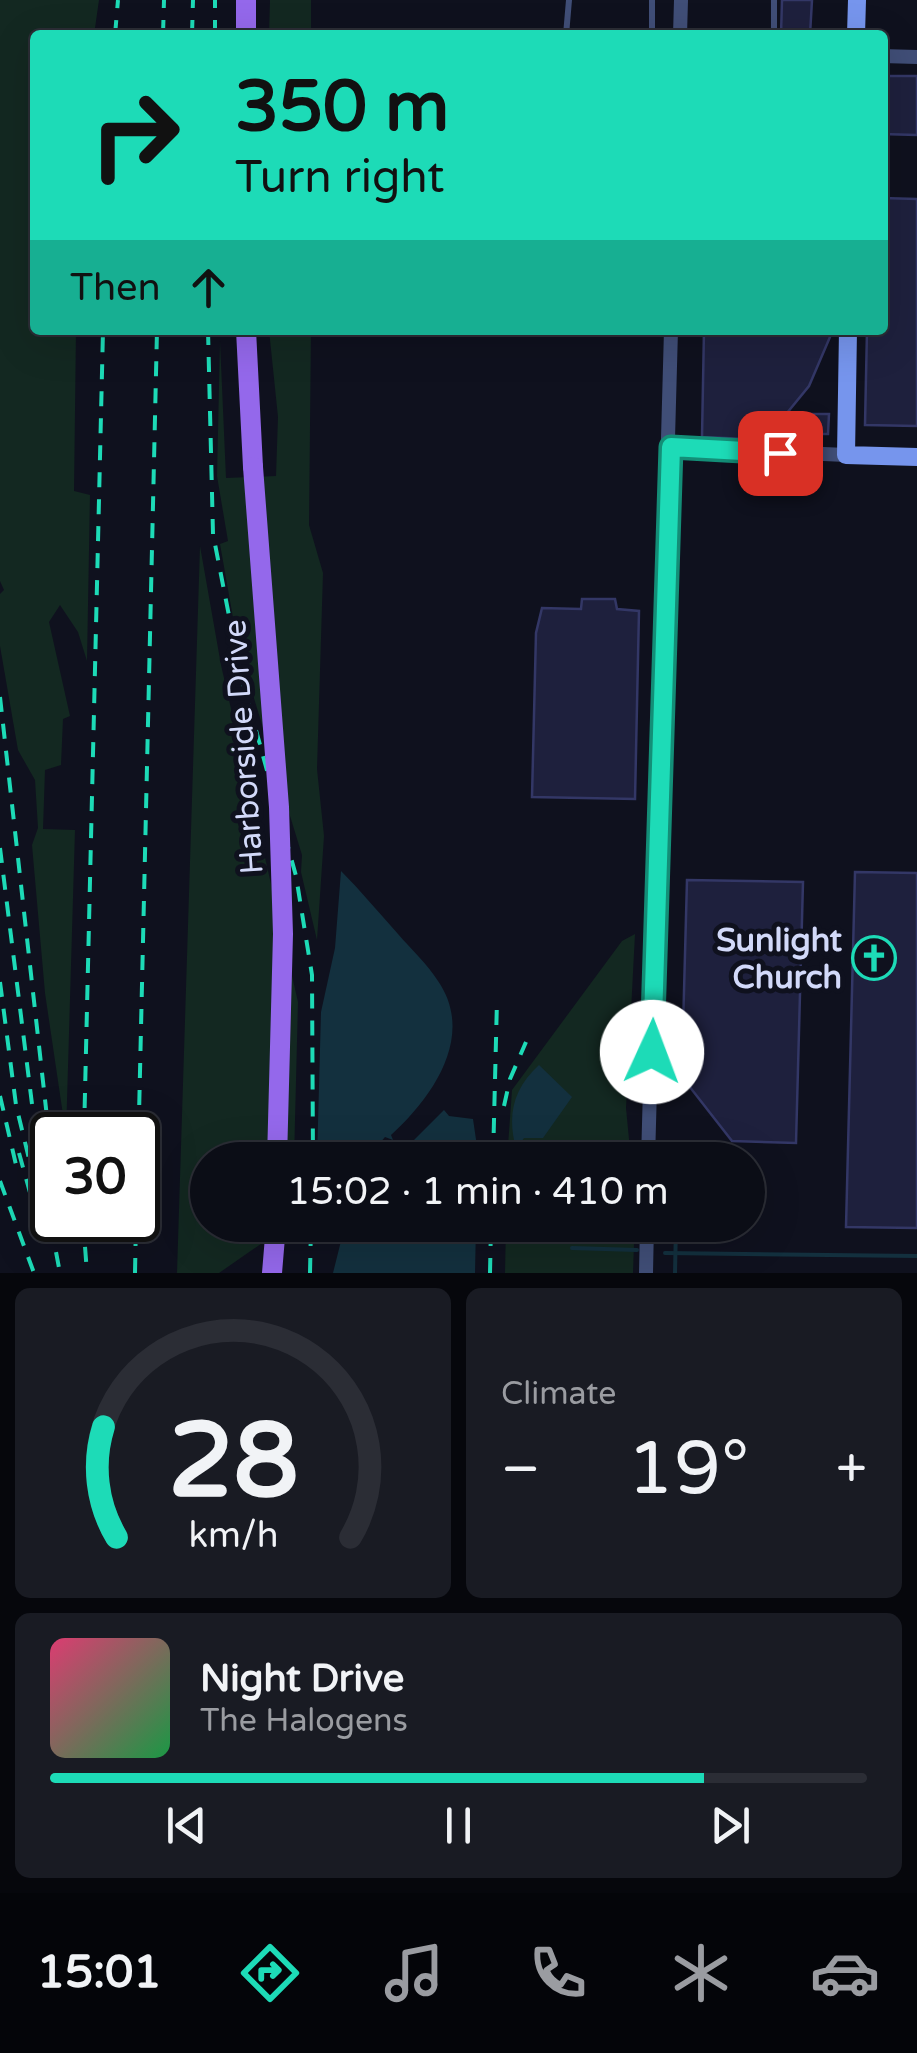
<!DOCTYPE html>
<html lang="en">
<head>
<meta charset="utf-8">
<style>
  body { margin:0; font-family:"Varela Round",sans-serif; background:#191b23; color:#f1f3f6; height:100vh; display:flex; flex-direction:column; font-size:38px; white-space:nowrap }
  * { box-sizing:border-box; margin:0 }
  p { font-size:32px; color:#9a9ca1 }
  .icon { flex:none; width:55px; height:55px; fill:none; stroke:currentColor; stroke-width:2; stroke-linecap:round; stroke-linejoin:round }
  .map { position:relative; height:1273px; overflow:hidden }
  .side { display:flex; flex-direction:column; gap:15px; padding:15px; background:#06070c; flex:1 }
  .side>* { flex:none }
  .banner { position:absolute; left:30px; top:30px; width:858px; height:305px; border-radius:10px; box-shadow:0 10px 40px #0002,0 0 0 2px #2b2d35; background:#1ddbb7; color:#111; overflow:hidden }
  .speed { position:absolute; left:30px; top:1112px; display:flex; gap:20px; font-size:50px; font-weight:700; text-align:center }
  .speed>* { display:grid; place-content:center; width:130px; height:130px; border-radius:50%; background:#0b0d16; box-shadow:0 10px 40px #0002,0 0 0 2px #2b2d35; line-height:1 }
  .speed .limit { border:5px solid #111; border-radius:15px; background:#fff; color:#111 }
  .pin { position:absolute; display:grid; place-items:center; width:85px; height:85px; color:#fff; margin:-42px; border-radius:20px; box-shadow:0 5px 15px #0006 }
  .me { position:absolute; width:110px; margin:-55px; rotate:2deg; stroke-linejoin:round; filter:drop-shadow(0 0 8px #0008) }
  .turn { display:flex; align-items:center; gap:35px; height:210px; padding:0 40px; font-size:45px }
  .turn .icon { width:130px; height:130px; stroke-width:2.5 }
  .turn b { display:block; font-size:70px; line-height:85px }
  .then { display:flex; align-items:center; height:95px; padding:0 40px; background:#0003; gap:20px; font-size:38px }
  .big { font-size:75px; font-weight:600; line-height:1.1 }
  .side .card { flex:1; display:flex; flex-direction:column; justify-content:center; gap:15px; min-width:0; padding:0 35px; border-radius:15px; background:#191b23 }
  .side .dial { align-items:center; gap:0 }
  .dial svg { height:260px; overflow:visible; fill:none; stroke:#2b2d35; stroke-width:7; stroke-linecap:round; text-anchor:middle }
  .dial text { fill:#f1f3f6; stroke:none }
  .song { display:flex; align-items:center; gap:30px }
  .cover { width:120px; height:120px; border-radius:15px; background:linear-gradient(135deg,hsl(340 70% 55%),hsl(140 70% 35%)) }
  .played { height:10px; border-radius:5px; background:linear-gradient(90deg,#1ddbb7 80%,#2b2d35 80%) }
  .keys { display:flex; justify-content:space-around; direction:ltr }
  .heat { display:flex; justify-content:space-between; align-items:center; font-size:55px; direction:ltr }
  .side .tiles { flex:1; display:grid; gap:15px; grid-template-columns:1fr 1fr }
  .card:last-child { grid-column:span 2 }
  .trip { position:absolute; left:190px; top:1142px; width:575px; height:100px; border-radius:50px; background:#0b0d16; box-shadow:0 10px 40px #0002,0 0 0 2px #2b2d35; font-weight:600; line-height:100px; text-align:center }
  .tabs { display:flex; height:160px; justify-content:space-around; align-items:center; background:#040509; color:#9a9ca1 }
  .tabs .icon { width:70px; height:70px }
  .tabs .current { color:#1ddbb7 }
  .tabs b { font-size:45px; color:#f1f3f6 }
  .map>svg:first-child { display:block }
</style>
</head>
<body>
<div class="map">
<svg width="917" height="1273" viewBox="0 0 917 1273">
  <rect width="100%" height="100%" fill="#0f111e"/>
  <g fill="#132821">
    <path d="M0,0H99L94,35H35V330H76L74,491L90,495L87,661L78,632L60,605L49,622L70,716L63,719L61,765L45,770L43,829L75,830L66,1135L45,993L32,845L38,828L35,780L18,750L0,646V594L4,590L0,581Z"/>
    <path d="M270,0H311V35H269Z"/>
    <path d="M269,330H311L309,525L323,573L317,769L324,836L317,940L301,872L302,855L238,646L220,544L228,541L217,476L220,341L226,478L276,476L278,417Z"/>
    <path d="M200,546L221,665L298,1002L294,1160H208V1225H288L219,1273H177Z"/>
    <path d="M635,934L626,1108L631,1160H507L512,1090L622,941Z"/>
    <path d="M506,1225H615V1243H634L633,1273H505Z"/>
  </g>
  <g fill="#13303e">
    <path d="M341,871C361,891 379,913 398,934C411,949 427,964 438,981C476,1036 432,1098 391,1135L393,1140L385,1137L365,1160H317L321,1012L335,948Z"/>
    <path d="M539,1065L572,1097L543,1138H524L516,1149C507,1115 513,1089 539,1065Z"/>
    <path d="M444,1110L449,1116L473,1119L479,1160H393L398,1146L402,1152Z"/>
    <path d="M345,1225H476L475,1273H333Z"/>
  </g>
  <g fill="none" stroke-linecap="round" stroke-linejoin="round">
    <g stroke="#13303e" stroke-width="4">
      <path d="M572,1248L637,1250"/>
      <path d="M665,1253L917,1256"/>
      <path d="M675,1273L676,1225"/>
    </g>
  </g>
  <g fill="#1e203d" stroke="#333766" stroke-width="2.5">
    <path d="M782,0H812L810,35H781Z"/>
    <path d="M882,76H917V135L882,134Z"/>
    <path d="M882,198L917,199V426L865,425L867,330H882Z"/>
    <path d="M704,330H833L809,386L782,419L748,439L702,437Z"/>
    <path d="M800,414H829L828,434H803L802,438L782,434Z"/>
    <path d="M582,599H615L617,609L639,611L635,799L532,797L536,633L542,608L581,609Z"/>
    <path d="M855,872L917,873V1228L846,1227Z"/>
    <path d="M687,880L803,882L796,1143L732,1141L689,1086L682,1066Z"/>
  </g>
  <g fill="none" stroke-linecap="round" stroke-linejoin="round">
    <g stroke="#404e77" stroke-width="6">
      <path d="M774,0V35"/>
      <path d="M566,35L569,0"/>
      <path d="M652,35V0"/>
    </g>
    <g stroke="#404e77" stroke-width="14">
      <path d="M680,35L681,0"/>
      <path d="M882,56L917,57"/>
      <path d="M671,447L846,455"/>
      <path d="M648,1160L671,330"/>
      <path d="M646,1273L647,1225"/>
    </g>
    <g stroke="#7695ed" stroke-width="18">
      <path d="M856,35L857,0"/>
      <path d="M848,330L846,455L917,457"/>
    </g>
    <g stroke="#9468eb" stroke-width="20">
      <path d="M246,35V0"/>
      <path d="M246,330L253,467"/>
      <path d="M272,1273L276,1225"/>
    </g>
    <g stroke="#1ddbb7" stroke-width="4" stroke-dasharray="15 12" stroke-linecap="butt">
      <path d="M115,35L118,0"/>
      <path d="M163,35L164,0"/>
      <path d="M192,35L193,0"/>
      <path d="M215,35V0"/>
      <path d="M208,330L213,534L240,672L296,876L312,975L313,1160"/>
      <path d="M0,697L52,1162"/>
      <path d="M0,848L33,1112"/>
      <path d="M0,982L16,1105L31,1167"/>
      <path d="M0,1096L17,1169"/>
      <path d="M504,1106L510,1079L526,1042"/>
      <path d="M84,1135L103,330"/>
      <path d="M38,1146L49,1210"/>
      <path d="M19,1153L39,1225"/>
      <path d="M138,1159L157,330"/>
      <path d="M493,1160L497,1000"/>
      <path d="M0,1181L34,1273"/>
      <path d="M46,1199L60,1273"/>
      <path d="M83,1220L87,1273"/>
      <path d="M135,1273L136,1220"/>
      <path d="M310,1273L311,1225"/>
      <path d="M490,1273L491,1225"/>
    </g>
    <path stroke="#9468eb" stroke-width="20" d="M253,467L279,807L283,934L277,1160"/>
  </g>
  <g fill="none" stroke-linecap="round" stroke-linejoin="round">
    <g stroke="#138e77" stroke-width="25">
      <path id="route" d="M652,1052L671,447L780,453"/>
    </g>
    <use href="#route" stroke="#1ddbb7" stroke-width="18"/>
  </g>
  <defs>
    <g id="church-ring" transform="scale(2.25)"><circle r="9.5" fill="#0f111e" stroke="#1ddbb7" stroke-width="1.5"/><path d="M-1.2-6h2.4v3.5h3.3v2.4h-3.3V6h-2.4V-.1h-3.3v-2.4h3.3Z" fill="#1ddbb7"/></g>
  </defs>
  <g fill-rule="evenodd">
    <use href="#church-ring" x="874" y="958"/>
  </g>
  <g text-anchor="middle" stroke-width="10" stroke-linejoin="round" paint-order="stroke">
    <g font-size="32" fill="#d2d9f9" stroke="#0f111e">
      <text transform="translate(243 747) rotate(-94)" y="11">Harborside Drive</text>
    </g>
    <g font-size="32" font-weight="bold" fill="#d2d9f9" stroke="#0f111e" text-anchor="end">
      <text x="842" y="951">Sunlight<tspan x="842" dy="37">Church</tspan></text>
    </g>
  </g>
</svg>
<div class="speed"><div class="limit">30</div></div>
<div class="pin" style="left:780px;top:453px;background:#d93025"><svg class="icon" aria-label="arrive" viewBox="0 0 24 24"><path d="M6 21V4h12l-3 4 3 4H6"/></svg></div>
<svg class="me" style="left:652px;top:1052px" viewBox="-20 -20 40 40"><circle r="19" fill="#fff"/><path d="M0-13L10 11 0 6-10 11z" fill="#1ddbb7"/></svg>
<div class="trip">15:02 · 1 min · 410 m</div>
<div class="banner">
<div class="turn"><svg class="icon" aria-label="right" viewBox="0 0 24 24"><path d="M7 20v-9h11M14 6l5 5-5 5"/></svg><div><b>350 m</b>Turn right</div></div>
<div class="then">Then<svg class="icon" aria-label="ahead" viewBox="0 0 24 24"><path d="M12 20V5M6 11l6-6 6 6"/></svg></div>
</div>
</div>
<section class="side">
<div class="tiles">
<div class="card dial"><svg viewBox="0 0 100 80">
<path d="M14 69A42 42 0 1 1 86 69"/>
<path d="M14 69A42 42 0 0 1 10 35" stroke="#1ddbb7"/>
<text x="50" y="56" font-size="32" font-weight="700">28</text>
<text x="50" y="72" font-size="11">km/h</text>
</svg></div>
<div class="card"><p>Climate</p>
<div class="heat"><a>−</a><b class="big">19°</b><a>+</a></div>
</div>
<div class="card">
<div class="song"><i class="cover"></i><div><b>Night Drive</b><p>The Halogens</p></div></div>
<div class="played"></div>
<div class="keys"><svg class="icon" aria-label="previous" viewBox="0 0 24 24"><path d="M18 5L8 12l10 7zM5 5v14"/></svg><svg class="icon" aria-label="pause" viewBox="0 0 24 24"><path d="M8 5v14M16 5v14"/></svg><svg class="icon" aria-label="next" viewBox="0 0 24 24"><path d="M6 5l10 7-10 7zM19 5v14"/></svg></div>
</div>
</div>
</section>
<nav class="tabs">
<b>15:01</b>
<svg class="icon current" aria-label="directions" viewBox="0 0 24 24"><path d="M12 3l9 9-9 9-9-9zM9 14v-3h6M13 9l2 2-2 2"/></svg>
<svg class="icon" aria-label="music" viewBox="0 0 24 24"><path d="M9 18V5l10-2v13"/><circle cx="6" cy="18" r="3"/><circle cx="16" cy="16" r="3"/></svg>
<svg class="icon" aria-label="phone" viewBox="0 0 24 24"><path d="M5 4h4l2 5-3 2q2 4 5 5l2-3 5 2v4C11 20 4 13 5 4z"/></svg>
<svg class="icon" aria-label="climate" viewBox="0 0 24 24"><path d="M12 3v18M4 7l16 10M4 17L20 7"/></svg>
<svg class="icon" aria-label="car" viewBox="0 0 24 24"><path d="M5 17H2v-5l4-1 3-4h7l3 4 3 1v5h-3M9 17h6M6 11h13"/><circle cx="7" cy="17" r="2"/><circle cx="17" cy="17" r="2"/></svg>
</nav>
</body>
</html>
